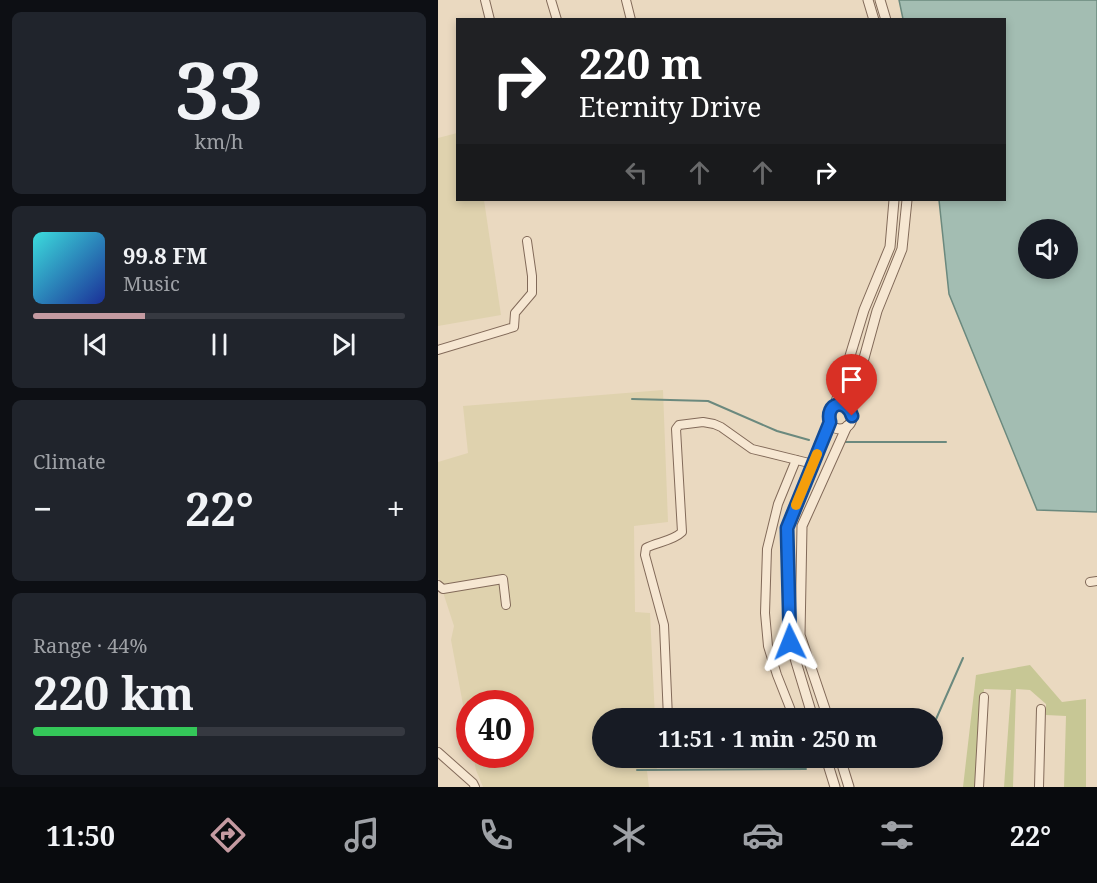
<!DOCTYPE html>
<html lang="en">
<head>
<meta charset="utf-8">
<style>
  body { margin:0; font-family:"Noto Serif",serif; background:#20242c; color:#f1f3f6; height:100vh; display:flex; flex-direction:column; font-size:22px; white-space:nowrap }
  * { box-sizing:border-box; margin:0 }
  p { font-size:20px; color:#9ea1a6 }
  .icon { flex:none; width:33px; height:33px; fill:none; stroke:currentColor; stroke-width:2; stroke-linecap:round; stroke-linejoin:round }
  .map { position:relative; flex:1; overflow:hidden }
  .drawer { display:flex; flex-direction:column; gap:12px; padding:12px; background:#0d0f14; width:438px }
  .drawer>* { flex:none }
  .guide { position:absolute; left:18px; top:18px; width:550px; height:183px; border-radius:0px; box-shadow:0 3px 9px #0003; background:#202124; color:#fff; overflow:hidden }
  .buttons { position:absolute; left:580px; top:219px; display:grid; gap:12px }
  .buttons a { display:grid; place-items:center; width:60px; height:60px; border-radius:50%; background:#171b24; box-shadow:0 3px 9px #0003; font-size:30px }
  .speed { position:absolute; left:18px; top:690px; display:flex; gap:12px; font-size:30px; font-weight:700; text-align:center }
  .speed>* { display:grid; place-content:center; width:78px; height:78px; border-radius:50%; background:#171b24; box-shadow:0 3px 9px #0003; line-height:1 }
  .speed .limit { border:9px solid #d22; background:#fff; color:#111 }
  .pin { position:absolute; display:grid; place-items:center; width:51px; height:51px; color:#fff; margin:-62px -26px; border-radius:50% 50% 50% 0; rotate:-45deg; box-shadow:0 0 6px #0007 }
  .pin .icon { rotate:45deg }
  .me { position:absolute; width:66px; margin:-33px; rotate:358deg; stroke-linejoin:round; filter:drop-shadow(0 0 4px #0008) }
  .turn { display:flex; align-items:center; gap:21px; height:126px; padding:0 24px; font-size:27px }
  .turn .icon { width:78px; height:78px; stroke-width:2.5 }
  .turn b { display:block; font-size:42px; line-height:51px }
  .lanes { display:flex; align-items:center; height:57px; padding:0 24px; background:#0003; justify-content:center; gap:30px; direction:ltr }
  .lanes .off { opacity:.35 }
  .big { font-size:45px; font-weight:700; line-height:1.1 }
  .drawer .widget { flex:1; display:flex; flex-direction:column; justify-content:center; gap:9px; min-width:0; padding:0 21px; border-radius:9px; background:#20242c }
  .drawer .dial { align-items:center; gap:0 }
  .dial b { font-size:78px; line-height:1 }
  .song { display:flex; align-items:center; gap:18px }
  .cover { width:72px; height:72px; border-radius:9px; background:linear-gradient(135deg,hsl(180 70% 55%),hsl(230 70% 35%)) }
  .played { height:6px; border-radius:3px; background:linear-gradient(90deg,#c49aa1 30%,#363941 30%) }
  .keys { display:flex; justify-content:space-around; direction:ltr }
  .heat { display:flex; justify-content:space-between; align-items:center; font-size:33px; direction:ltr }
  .charge { height:9px; border-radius:4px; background:linear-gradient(90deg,#34c759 44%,#363941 0) }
  .trip { position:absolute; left:154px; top:708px; width:351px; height:60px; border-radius:30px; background:#171b24; box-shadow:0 3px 9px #0003; font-weight:700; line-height:60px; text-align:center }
  .tabs { display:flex; height:96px; justify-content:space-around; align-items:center; background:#090b0e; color:#9ea1a6 }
  .tabs .icon { width:42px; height:42px }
  .tabs .active { color:#c49aa1 }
  .tabs b { font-size:27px; color:#f1f3f6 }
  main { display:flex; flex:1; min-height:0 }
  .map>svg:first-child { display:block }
</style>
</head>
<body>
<main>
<section class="drawer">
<div class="widget dial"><b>33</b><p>km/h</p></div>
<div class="widget">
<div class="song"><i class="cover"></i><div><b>99.8 FM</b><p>Music</p></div></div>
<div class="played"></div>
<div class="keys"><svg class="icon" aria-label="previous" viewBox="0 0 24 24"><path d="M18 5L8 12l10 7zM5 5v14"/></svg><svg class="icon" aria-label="pause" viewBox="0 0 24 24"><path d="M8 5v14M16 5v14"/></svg><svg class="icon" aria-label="next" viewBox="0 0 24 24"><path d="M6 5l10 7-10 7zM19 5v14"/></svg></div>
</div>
<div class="widget"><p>Climate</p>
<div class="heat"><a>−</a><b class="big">22°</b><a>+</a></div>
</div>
<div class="widget"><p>Range · 44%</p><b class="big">220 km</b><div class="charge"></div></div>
</section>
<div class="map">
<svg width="659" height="787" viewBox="0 0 659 787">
  <rect width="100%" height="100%" fill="#ead9c0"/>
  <g fill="#dfd2ae">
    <path d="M19,133L20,200H46L63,315L0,326V138Z"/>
    <path d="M225,390L230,522L196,526L197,612L212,613L217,718H165V758H218L219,771H209L211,787H45L38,770L35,755L82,754V704H32L31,737L13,640L16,626L0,577V462L30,453L25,406Z"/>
  </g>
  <path fill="#c7c795" d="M592,665L624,702L648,699V787H626L628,716L608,715V704L592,690L578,689L575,787H566L573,690L546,689L538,787H525L538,675Z"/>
  <path fill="#a3bdb2" stroke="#6b897e" stroke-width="1.5" fill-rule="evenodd" d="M461,0H659V512L599,510L511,294L501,200H567V20L465,19ZM591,230H630V268H591Z"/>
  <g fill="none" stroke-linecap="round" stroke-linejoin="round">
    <g stroke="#6b897e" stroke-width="2">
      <path d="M194,399L270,401L339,431L371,440"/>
      <path d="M407,442H508"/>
      <path d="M495,726L525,658"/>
      <path d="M413,761L426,758"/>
      <path d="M199,770L368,769"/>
    </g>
    <g stroke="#826a59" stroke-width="10">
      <g id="minor">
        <path d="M47,0L52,20"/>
        <path d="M113,0L119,20"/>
        <path d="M188,0L193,20"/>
        <path d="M0,350L76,327L77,313L94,293V276L89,241"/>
        <path d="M652,582L659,581"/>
        <path d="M0,585L5,589L65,579L68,605"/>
        <path d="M230,718L226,625L207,555L208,548C219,542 235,541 244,532L238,429L241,425L265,422L276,424L283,427L314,449L375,464"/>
        <path d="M356,718L339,675L330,646L327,613L329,549L340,504L358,460"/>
        <path d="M0,752L35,783L37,787"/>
        <path d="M541,787L546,697"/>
        <path d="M601,787L603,709"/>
      </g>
    </g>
    <g stroke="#826a59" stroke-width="11">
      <g id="tertiary">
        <path d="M430,0L436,20"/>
        <path d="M442,0L448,20"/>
        <path d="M397,405L426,310L452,247L456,200"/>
        <circle cx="402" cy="417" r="12"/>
        <path d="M412,409L439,311L464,249L469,200"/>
        <path d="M375,718L352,642L349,528L392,422"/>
        <path d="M390,718L362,635L364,526L409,426"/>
        <path d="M388,758L397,787"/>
        <path d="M402,758L411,787"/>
      </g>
    </g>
    <use href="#minor" stroke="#f6e7d2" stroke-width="8"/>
    <use href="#tertiary" stroke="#f6e7d2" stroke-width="9"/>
  </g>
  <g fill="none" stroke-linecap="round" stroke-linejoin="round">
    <g stroke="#114b97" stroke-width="15">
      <path id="route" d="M352,642L349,528L392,422C387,403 408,397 414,416"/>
    </g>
    <use href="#route" stroke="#1a73e8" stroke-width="10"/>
    <path stroke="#f59e0b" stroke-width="10" d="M358,505L379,454"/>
  </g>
</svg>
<div class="buttons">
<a><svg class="icon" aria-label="sound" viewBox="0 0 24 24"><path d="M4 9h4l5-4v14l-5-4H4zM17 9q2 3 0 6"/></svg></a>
</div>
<div class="speed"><div class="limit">40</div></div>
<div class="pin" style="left:414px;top:416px;background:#d93025"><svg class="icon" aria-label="arrive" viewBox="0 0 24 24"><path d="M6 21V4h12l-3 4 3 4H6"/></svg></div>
<svg class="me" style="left:352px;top:642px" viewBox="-20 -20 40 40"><path d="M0-17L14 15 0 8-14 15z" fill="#1a73e8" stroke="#fff" stroke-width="4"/></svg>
<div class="trip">11:51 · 1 min · 250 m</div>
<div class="guide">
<div class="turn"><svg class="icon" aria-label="right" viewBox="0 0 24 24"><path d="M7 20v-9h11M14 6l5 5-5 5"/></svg><div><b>220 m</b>Eternity Drive</div></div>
<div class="lanes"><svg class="icon off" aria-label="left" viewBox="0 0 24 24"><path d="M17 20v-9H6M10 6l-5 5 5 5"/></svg><svg class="icon off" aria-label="ahead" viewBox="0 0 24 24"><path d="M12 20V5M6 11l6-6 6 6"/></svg><svg class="icon off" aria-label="ahead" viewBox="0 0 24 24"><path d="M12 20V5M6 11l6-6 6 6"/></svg><svg class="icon" aria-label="right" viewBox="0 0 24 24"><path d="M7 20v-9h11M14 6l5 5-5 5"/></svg></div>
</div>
</div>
</main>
<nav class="tabs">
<b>11:50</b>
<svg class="icon active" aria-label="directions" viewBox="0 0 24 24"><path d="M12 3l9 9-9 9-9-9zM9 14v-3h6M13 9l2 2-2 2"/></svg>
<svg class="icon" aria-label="music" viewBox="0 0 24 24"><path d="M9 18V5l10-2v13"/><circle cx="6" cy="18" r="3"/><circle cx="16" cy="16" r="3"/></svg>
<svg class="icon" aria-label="phone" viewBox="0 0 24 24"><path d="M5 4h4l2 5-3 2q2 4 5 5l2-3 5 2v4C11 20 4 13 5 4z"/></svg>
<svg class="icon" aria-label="climate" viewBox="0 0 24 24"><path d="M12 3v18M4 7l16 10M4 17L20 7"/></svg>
<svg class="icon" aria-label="car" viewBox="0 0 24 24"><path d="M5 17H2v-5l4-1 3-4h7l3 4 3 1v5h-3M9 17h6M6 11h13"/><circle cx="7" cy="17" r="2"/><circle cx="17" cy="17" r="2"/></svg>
<svg class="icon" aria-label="filters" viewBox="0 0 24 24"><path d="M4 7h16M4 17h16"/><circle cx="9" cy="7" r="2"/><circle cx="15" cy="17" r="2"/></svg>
<b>22°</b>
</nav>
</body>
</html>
